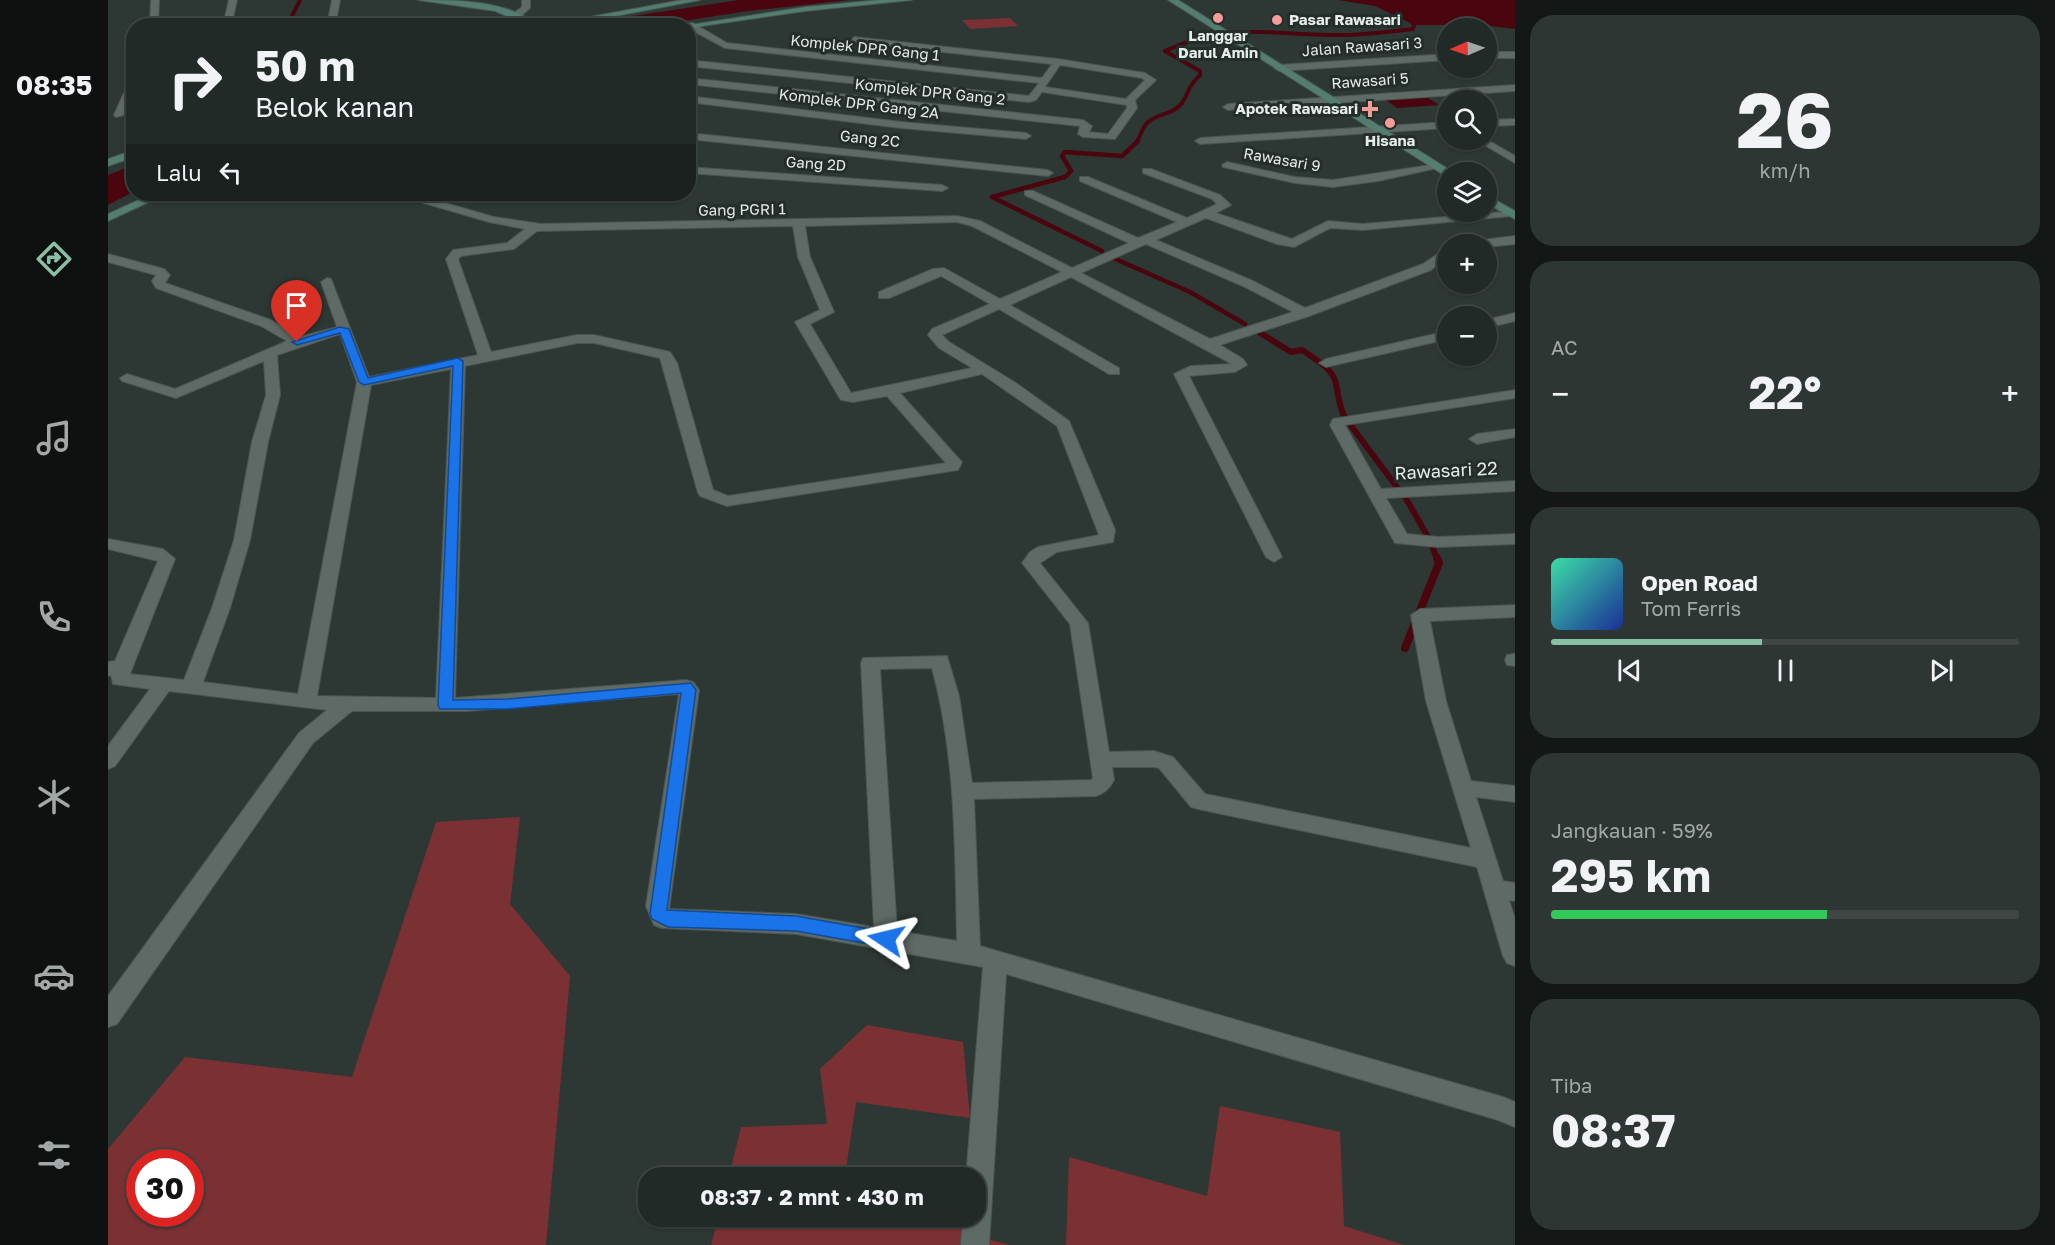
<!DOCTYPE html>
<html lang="id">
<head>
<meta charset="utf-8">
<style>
  body { margin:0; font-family:"Golos Text",sans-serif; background:#2e3633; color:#f1f3f6; height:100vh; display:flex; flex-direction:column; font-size:22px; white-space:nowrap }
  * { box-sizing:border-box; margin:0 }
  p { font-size:20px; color:#a2a7a7 }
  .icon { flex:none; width:33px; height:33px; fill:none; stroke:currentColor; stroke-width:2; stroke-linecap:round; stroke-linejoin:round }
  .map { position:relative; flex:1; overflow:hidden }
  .sheet { display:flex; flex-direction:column; gap:15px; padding:15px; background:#131715; width:540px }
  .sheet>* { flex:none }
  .banner { position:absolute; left:18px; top:18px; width:570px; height:183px; border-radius:24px; box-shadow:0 2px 4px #0004,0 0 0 2px #3f4644; background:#222a27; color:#f1f3f6; overflow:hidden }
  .needle { width:39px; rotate:268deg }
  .buttons { position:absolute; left:1329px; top:18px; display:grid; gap:12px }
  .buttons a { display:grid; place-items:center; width:60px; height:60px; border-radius:50%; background:#222a27; box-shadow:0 2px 4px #0004,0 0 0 2px #3f4644; font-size:30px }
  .speed { position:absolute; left:18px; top:1149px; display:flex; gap:12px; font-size:30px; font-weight:700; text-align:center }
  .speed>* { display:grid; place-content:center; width:78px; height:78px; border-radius:50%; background:#222a27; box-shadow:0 2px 4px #0004,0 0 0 2px #3f4644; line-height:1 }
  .speed .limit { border:9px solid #d22; background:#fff; color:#111 }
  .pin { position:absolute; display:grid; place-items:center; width:51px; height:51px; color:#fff; margin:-62px -26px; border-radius:50% 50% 50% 0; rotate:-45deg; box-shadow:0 0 6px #0007 }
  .pin .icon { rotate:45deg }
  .me { position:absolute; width:66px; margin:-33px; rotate:280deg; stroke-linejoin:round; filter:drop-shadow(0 0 4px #0008) }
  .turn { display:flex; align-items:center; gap:21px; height:126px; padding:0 30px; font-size:27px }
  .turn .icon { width:78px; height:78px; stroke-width:2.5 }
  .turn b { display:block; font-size:42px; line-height:51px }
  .then { display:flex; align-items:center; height:57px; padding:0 30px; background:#0003; gap:12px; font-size:22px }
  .big { font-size:45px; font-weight:700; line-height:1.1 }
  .sheet .tile { flex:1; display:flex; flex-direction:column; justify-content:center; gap:9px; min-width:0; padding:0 21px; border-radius:24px; background:#2e3633 }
  .sheet .dial { align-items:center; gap:0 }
  .dial b { font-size:78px; line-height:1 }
  .song { display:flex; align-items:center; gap:18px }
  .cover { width:72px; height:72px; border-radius:9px; background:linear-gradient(135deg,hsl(160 70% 55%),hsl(230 70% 35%)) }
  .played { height:6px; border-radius:3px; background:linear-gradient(90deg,#8abfa5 45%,#3f4644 45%) }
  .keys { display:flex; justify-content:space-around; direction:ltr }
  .heat { display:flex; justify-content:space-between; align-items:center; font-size:33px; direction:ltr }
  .charge { height:9px; border-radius:4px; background:linear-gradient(90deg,#34c759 59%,#3f4644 0) }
  .trip { position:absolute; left:530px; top:1167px; width:348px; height:60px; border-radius:24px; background:#222a27; box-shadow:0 2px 4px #0004,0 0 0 2px #3f4644; font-weight:700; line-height:60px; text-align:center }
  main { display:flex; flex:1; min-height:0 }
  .dock { display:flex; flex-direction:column; width:108px; justify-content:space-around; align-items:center; background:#0e1110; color:#a2a7a7 }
  .dock .icon { width:42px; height:42px }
  .dock .active { color:#8abfa5 }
  .dock b { font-size:27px; color:#f1f3f6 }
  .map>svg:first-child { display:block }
</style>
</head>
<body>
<main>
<nav class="dock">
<b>08:35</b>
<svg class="icon active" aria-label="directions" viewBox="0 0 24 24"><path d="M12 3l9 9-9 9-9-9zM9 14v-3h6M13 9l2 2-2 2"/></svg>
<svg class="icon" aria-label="music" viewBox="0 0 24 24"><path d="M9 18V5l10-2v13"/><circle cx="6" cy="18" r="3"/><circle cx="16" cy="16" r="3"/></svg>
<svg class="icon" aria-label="phone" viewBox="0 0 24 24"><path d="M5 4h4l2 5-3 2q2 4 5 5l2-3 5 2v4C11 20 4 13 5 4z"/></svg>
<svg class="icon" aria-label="climate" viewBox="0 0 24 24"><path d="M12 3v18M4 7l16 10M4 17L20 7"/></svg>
<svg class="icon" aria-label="car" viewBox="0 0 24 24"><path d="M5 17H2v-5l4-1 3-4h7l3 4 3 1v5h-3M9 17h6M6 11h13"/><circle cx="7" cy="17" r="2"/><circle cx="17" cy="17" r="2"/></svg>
<svg class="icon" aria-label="filters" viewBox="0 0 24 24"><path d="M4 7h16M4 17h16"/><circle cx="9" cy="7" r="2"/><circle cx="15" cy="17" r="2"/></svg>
</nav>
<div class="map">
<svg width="1407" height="1245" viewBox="0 0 1407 1245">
  <rect width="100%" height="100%" fill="#2d3834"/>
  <g fill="#7b3134" fill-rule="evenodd">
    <path d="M902,18L910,26L862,29L854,20Z"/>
    <path d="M412,817L402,904L462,976L438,1245H0V1149L77,1057L244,1077L328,822ZM32,1162H82V1214H32Z"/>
    <path d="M759,1025L855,1042L862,1118L748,1102L738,1169L782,1177H621L633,1127L719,1124L712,1069Z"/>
    <path d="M1112,1106L1232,1132L1236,1226L1296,1245H958L961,1157L1099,1196Z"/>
    <path d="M611,1216L850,1217L853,1231L901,1245H603Z"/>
  </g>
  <g fill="#4a050f">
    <path d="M631,0H742L640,11L549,25H466Z"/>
    <path d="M1230,0H1407V29L1373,25H1306L1267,6Z"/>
    <path d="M1317,96L1331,105L1289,108L1275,98Z"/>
    <path d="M25,165V192L0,205V175Z"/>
  </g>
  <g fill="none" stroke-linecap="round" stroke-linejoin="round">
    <g stroke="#4a050f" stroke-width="4">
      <path d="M179,26L192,0"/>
      <path d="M1028,143C1033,136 1034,127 1040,122C1050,113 1065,115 1074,103C1082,92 1078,88 1092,75V71L1057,51C1119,22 1158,34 1223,35C1250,36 1278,32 1305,29L1306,25L1299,16"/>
    </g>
    <g stroke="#4a050f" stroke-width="4.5">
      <path d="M994,251L884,197L957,177L963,171L954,156L957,152L1014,156L1030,141"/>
      <path d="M1003,257L1082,292L1137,324"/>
    </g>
    <g stroke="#4a050f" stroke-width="6">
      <path d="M1152,333L1183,352L1194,350C1207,359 1225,368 1228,384C1231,397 1231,407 1237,418"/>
      <path d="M1241,423L1291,490"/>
      <path d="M1296,495L1320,537"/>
      <path d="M1324,546L1329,559"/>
    </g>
    <path stroke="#4a050f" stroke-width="8" d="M1297,648L1331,563L1329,558"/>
    <g stroke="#4b5551" stroke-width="2">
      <g id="street">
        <path d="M43,0H51L50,26H42Z"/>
        <path d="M121,0H129L123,26H115Z"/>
        <path d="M224,0H232L227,26H219Z"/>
        <path d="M414,0H422V8L413,16H407V12L414,7Z"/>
        <path d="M579,23H585L619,43L934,78L944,64L743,42L746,37L950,59L1037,73L1048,80L1027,100L1029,108L1007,139L975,137L970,134L972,126L580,84V78L975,120L984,126L981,132L1000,134L1019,108V105L934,92L928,100L921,102L580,66V60L921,96L931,83L617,48L580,28ZM952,65L1034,78L1037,80L1018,99L937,87Z"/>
        <rect x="1378" y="52" width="29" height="6"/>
        <path d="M1340,54V60L1171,71L1166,68L1171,65Z"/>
        <path d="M26,79V94L16,115L8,117L6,115L21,82Z"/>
        <path d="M1407,85V91L1120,110L1115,107L1120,104Z"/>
        <path d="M580,96L793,122L918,133L923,136L918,139L793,128L580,102Z"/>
        <path d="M1407,119V125L1378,126V120Z"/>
        <path d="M1340,122V128L1092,144L1087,141L1092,138Z"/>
        <path d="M580,133L940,170L945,173L940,176L580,139Z"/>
        <path d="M1378,139L1407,156V163L1368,140Z"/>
        <path d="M1119,162L1187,177L1225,180L1329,164L1334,167L1270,181L1225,187L1187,183L1115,167L1114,165Z"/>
        <path d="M580,167L834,185L840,188L834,191L580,173Z"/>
        <path d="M1035,169H1043L1112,195L1123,205L1108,213L1184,239L1220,221L1255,224L1407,211V215L1403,216L1255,230L1222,228L1186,247L1169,244L1098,218L1048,240L1145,281L1197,308L1315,264L1340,247V256L1323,270L1201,316L1112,345L1135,359L1139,365L1127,372L1081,376L1174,557L1166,562L1158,557L1066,374L1083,366L1124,364L963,277L902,305L1011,368V374H1001L891,309L834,335L841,342L908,383L961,421L1007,530L1005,542L949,552L932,563L980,623L1001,752L1046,751L1065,757L1097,794L1363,848L1318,701L1303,615L1312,609L1407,605V617L1322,621L1338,701L1363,781L1407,786V802L1368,797L1395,881L1407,883V901L1401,900L1407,919V966L1399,963L1395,956L1369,867L1090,809L1083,807L1051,768L1046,767H1004L1006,780C1002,788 997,793 988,796L866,799L872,946L1395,1097L1407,1102V1127L1390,1120L898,974L881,1245H853L855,1216H867V1178H858L875,967L688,934L554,928L546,925L538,906L571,694L359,711H244L205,743L9,1024L0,1027V996L191,733L219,710L61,691L7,766L0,769V746L42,689L5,684L3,675L0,676V662L7,661L50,561L0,549V539L55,549L67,559L22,674L76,680L104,608L126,540L144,442L158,395L156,361L68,398L14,381L12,378L19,374L67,389L179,341L153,326L48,288L44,281L48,275L0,262V254L56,269L62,275L57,283L163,320L191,337L229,327L213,282L219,278L223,279L261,377L370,355L338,259L345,250L399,243L417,229L381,222L292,196L291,194H306L386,217L433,224L849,216L872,221L964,268L1021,243L917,195V191H925L1030,238L1069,222L972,181V177H980L1079,218L1109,204L1104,199L1035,173ZM849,222L864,226L954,272L892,299L836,268L825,269L771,292V298H781L833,276L882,304L824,329L820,335L831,348L864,368L743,393L702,324L726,312L702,257L697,226ZM685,226L690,257L712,310L687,322L731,397L733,400L745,402L779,396L838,463L620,496L605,490L569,363L562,352L486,335H469L383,352L350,259L353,256L406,249L429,231ZM1038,244L1137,287L1185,312L1102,339L973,273ZM232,334L249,382L190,694L95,682L122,608L142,540L160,442L172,395L169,355ZM469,343H486L552,358L590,493L592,496L619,506L850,470L854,462L851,459L792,393L874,374L949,426L991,535L930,547L922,552L914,563L962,624L985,778L983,780L864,783L851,696L839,656L755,658L753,663L766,927L688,914L561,909L591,690L585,682L578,680L347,698L357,366ZM343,369L328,698L209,696L263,385ZM824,668C848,757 847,849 849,941L789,931L772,669Z"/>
        <path d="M1407,236V244L1378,247V244H1368L1374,240Z"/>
        <path d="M1407,313V321L1378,328V320Z"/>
        <path d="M1340,331V339L1218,367L1211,363L1218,359Z"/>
        <path d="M1407,390V398L1237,425L1273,489L1407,481V491L1278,498L1299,534L1330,537L1407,534V544L1330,547L1287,543L1222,425L1225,419Z"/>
        <path d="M1407,429V437L1369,444L1361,439L1369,434Z"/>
        <path d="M1406,654H1407V666L1399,665L1397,660L1399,655Z"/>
      </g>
    </g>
    <g stroke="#4b5551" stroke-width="2">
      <g id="secondary">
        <path d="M310,0C349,0 400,0 431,26H421L387,11Z"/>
        <path d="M574,0H592L455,26H433Z"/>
        <path d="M772,0H804L697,11L580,28V26H576L697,7Z"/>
        <path d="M1060,0H1070L1345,172L1336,175Z"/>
        <path d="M26,150V157L0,166V159Z"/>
        <path d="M44,194H58L0,221V214Z"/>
        <path d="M1378,195L1407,211V219L1378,203Z"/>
      </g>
    </g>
    <use href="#street" fill="#5e6a65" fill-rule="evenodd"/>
    <use href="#secondary" fill="#527d70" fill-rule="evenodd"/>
  </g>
  <path fill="#1a73e8" stroke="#114b97" stroke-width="1.5" d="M232,327L241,329L260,378L350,358L355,361L345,700L399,699L583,683L588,690L559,910L688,916L778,932L785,934L787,939L785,944L778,947L688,931L560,927L544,919L542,914L573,693L399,709H332L330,705L345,366L256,385L251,382L232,333L189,345L184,342Z"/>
  <g fill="#f59b9a" stroke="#232e2a" stroke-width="2">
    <circle cx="1110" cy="18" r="6"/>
    <circle cx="1169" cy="20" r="6"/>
    <path d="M1259 100h6v6h6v6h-6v6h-6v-6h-6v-6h6z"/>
    <circle cx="1282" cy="123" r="6"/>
  </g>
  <g text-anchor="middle" stroke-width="6" stroke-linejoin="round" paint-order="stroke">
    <g font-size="15" font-weight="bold" fill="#e5ece9" stroke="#232e2a">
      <text x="1181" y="25" text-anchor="start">Pasar Rawasari</text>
      <text x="1110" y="41">Langgar<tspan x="1110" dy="17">Darul Amin</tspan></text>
      <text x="1250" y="114" text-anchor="end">Apotek Rawasari</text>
      <text x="1282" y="146">Hisana</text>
    </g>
    <g font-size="15" fill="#e5ece9" stroke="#232e2a">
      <text transform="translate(1254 47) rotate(-4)" y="5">Jalan Rawasari 3</text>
      <text transform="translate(757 48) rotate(6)" y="5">Komplek DPR Gang 1</text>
      <text transform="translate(1262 81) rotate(-4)" y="5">Rawasari 5</text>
      <text transform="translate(822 92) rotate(6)" y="5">Komplek DPR Gang 2</text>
      <text transform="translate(751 104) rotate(7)" y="5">Komplek DPR Gang 2A</text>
      <text transform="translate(762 139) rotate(6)" y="5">Gang 2C</text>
      <text transform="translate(1174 160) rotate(10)" y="5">Rawasari 9</text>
      <text transform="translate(708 164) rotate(4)" y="5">Gang 2D</text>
      <text transform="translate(634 210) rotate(-1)" y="5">Gang PGRI 1</text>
    </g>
    <g font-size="18" fill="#e5ece9" stroke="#232e2a">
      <text transform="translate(1338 471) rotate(-3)" y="6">Rawasari 22</text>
    </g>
  </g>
</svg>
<div class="buttons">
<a><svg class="needle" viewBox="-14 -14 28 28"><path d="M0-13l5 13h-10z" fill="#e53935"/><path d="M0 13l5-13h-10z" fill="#a2a7a7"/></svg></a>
<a><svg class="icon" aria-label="search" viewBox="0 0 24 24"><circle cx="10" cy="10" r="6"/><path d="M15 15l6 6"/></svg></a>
<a><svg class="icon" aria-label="layers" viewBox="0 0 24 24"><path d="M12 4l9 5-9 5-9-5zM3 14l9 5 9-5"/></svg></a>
<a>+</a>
<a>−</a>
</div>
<div class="speed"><div class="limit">30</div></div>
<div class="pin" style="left:189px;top:342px;background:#d93025"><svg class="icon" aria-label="arrive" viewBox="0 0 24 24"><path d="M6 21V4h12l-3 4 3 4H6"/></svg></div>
<svg class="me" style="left:778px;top:939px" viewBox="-20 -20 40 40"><path d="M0-17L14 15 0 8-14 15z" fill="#1a73e8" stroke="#fff" stroke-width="4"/></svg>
<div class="trip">08:37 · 2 mnt · 430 m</div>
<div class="banner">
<div class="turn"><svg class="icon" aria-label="right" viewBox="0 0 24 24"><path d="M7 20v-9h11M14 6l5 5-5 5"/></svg><div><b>50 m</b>Belok kanan</div></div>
<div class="then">Lalu<svg class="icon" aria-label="left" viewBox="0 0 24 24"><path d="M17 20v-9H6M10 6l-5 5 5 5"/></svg></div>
</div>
</div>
<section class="sheet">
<div class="tile dial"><b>26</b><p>km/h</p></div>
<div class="tile"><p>AC</p>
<div class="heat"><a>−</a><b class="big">22°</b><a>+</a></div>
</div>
<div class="tile">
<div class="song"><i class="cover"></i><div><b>Open Road</b><p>Tom Ferris</p></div></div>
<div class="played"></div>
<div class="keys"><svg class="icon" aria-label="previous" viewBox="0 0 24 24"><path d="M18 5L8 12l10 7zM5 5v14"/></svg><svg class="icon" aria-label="pause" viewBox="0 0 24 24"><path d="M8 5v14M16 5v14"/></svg><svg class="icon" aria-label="next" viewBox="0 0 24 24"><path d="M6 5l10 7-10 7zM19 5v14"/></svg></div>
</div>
<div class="tile"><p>Jangkauan · 59%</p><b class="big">295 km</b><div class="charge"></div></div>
<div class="tile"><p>Tiba</p><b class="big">08:37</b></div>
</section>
</main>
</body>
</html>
